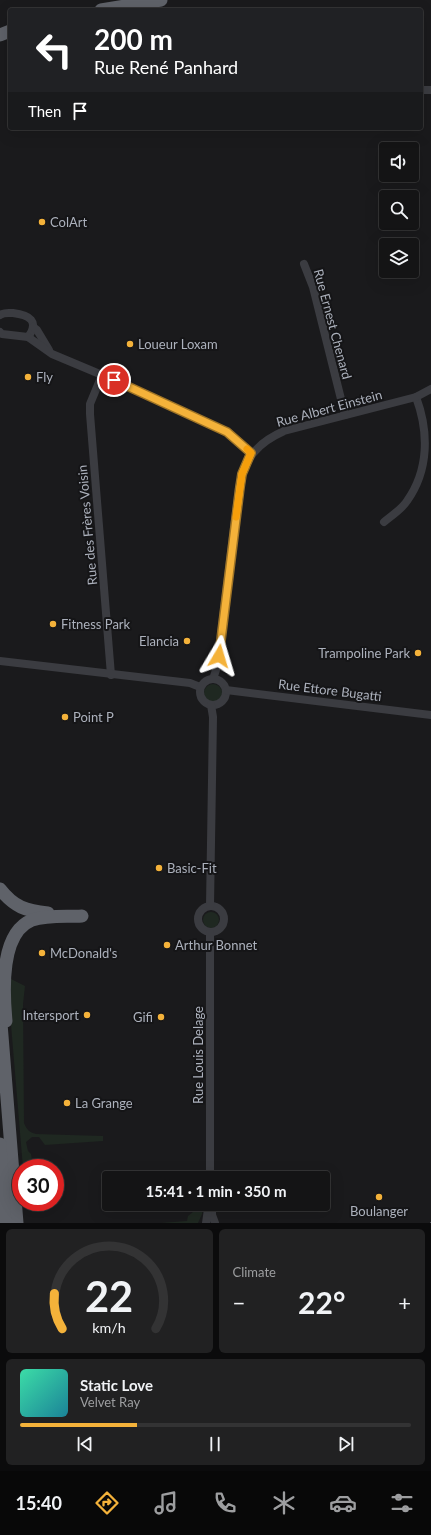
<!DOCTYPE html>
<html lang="en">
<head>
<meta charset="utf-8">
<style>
  body { margin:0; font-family:Lato,sans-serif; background:#212122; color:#f1f3f6; height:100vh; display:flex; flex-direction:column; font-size:15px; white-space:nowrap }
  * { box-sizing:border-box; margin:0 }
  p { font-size:13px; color:#9d9ea0 }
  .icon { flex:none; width:22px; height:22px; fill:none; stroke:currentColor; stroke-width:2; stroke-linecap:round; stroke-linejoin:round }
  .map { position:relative; height:1223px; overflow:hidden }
  .details { display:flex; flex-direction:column; gap:6px; padding:6px; background:#0b0b0c; flex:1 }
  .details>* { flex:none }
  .hud { position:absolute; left:8px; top:8px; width:415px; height:122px; border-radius:4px; box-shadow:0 4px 16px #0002,0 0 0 1px #333334; background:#202124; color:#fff; overflow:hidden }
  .controls { position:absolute; left:379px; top:142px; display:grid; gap:8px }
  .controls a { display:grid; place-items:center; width:40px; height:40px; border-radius:4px; background:#141415; box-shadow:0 4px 16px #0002,0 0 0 1px #333334; font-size:20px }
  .speed { position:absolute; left:12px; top:1159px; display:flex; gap:8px; font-size:20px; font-weight:700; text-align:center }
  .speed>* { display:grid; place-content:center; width:52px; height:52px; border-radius:50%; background:#141415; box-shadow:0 4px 16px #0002,0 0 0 1px #333334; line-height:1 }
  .speed .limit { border:6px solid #d22; background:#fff; color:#111 }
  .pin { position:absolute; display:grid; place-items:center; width:34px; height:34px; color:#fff; margin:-17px; border:2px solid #fff; border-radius:50%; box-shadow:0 1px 4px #0007 }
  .me { position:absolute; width:44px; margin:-22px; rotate:7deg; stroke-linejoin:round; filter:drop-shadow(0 0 3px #0008) }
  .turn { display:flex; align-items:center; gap:14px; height:84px; padding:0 20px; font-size:18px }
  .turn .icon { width:52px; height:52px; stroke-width:2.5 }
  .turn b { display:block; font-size:28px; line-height:34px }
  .then { display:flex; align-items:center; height:38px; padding:0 20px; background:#0003; gap:8px; font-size:15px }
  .big { font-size:30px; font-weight:700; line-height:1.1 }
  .details .tile { flex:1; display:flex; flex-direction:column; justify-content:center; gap:6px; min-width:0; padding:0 14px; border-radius:6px; background:#212122 }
  .details .dial { align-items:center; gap:0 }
  .dial svg { height:104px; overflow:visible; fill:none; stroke:#333334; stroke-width:7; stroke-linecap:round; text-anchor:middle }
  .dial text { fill:#f1f3f6; stroke:none }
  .song { display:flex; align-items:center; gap:12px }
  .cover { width:48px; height:48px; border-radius:6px; background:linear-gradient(135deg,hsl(160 70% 55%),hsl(190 70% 35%)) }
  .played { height:4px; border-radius:2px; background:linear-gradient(90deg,#f4b23a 30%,#333334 30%) }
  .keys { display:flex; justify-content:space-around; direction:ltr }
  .heat { display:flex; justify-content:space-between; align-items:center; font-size:22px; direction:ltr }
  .details .tiles { flex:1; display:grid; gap:6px; grid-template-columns:1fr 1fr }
  .tile:last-child { grid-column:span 2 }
  .trip { position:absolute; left:102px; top:1171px; width:228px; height:40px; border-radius:4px; background:#141415; box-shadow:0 4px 16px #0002,0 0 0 1px #333334; font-weight:700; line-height:40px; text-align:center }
  .tab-bar { display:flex; height:64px; justify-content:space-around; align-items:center; background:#080808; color:#9d9ea0 }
  .tab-bar .icon { width:28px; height:28px }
  .tab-bar .selected { color:#f4b23a }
  .tab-bar b { font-size:18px; color:#f1f3f6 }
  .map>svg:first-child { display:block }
</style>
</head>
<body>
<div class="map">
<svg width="431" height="1223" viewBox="0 0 431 1223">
  <rect width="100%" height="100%" fill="#1a1a1c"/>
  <g fill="#1f2821">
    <circle cx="213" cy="693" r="9"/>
    <circle cx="211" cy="920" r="8"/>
    <path d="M7,977L25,986L23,1004L24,1123C27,1130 29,1132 36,1134L103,1136V1141L45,1145L39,1137H32L26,1142L28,1151L31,1154L32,1160H28L29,1168H23Z"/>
    <path d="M203,1204L202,1214L198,1223H161L187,1221L188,1216Z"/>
  </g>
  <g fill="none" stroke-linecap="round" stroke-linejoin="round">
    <g stroke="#3b3c41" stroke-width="8">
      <path d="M421,90H431"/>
      <path d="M304,264L313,287L345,415"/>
      <path d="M0,315C4,312 8,313 13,313C29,315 40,321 28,337"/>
      <path d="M33,327L37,330L49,350"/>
      <path d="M0,332L2,334L28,337L52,354L114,380L227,432L251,453"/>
      <path d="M102,375L90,404V414L111,675"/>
      <path d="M384,522C391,516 402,509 407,501C429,470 429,432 416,397"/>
      <path d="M0,661L190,683L200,687"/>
      <path d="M213,679L217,667L239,487C245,458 257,443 284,431L416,397L431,389"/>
      <circle cx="213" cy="692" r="13"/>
      <path d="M226,690L431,715"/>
      <circle cx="211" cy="919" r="13"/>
      <path d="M210,906L213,717L211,705"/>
      <path d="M210,1178V933"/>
      <path d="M212,1204V1215L215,1223"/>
      <path d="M206,1223L208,1209"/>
    </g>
    <g stroke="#5f6269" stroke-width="13">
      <path d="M101,10L161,0"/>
      <path d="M0,35L10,31"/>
      <path d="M0,889C14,907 26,911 48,913"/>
      <path d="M0,1011L17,1223"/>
      <path d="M6,1021C3,989 0,933 32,920C48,915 66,917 82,916"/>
      <path d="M0,1144L5,1223"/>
    </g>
    <path stroke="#4e5056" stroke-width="2" stroke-dasharray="5 4" stroke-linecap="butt" d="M431,1223V1222"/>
  </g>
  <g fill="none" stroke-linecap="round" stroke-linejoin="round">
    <g stroke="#9f7426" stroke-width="10">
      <path id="route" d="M114,380L227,432L251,453L242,474L240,487L219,656"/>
    </g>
    <use href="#route" stroke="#f4b23a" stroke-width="7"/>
    <path stroke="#f59e0b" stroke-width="7" d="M236,517L242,474L251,453L247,449"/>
  </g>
  <g fill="#f4b23a" stroke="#151517" stroke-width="1.5">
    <circle cx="42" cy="222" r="4"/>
    <circle cx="130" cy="344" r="4"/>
    <circle cx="28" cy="377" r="4"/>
    <circle cx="53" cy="624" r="4"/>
    <circle cx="187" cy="641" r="4"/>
    <circle cx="418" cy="653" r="4"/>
    <circle cx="65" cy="717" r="4"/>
    <circle cx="159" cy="868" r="4"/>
    <circle cx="167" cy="945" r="4"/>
    <circle cx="42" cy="953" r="4"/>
    <circle cx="87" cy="1015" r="4"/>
    <circle cx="161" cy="1017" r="4"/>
    <circle cx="67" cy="1103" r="4"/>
    <circle cx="379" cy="1197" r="4"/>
  </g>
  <g text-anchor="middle" stroke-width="4" stroke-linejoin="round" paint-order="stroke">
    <g font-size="13" fill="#acb1bc" stroke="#151517" text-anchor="start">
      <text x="50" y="227">ColArt</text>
      <text x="138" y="349">Loueur Loxam</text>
      <text x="36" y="382">Fly</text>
      <text x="61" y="629">Fitness Park</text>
      <text x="179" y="646" text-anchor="end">Elancia</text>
      <text x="410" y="658" text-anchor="end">Trampoline Park</text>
      <text x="73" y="722">Point P</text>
      <text x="167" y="873">Basic-Fit</text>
      <text x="175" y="950">Arthur Bonnet</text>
      <text x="50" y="958">McDonald's</text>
      <text x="79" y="1020" text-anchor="end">Intersport</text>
      <text x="153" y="1022" text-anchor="end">Gifi</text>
      <text x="75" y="1108">La Grange</text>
      <text x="379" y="1216" text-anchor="middle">Boulanger</text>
    </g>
    <g font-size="13" fill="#acb1bc" stroke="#151517">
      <text transform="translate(333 324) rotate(75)" y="5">Rue Ernest Chenard</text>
      <text transform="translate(329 408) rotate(-15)" y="5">Rue Albert Einstein</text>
      <text transform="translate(87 525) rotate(-95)" y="5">Rue des Frères Voisin</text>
      <text transform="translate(330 690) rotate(7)" y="5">Rue Ettore Bugatti</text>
      <text transform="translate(198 1055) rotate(-90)" y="5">Rue Louis Delage</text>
    </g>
  </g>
</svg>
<div class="controls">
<a><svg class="icon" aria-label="sound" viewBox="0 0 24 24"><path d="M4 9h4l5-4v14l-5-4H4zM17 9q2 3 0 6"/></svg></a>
<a><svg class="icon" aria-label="search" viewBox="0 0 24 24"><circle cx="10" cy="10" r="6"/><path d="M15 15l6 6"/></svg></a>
<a><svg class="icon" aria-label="layers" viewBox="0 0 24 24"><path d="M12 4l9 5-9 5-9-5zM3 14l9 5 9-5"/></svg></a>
</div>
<div class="speed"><div class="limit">30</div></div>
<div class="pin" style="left:114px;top:380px;background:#d93025"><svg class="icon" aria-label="arrive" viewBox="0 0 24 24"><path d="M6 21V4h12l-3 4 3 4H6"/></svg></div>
<svg class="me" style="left:219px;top:656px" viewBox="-20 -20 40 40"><path d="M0-17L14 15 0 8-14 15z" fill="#f4b23a" stroke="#fff" stroke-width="4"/></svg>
<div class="trip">15:41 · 1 min · 350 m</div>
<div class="hud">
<div class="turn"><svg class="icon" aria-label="left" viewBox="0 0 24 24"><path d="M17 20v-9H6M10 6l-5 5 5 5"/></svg><div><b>200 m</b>Rue René Panhard</div></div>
<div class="then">Then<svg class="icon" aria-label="arrive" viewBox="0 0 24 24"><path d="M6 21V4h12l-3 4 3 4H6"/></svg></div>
</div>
</div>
<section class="details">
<div class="tiles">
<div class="tile dial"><svg viewBox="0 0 100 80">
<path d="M14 69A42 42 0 1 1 86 69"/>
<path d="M14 69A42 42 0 0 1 8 42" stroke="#f4b23a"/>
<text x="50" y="56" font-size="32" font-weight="700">22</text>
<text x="50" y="72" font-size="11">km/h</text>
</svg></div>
<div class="tile"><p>Climate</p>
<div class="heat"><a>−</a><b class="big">22°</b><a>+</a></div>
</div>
<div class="tile">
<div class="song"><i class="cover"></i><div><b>Static Love</b><p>Velvet Ray</p></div></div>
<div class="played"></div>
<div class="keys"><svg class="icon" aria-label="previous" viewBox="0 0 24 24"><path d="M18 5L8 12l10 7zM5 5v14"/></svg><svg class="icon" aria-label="pause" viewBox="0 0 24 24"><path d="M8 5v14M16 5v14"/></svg><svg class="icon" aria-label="next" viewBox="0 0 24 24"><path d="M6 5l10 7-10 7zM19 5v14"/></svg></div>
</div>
</div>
</section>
<nav class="tab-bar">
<b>15:40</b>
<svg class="icon selected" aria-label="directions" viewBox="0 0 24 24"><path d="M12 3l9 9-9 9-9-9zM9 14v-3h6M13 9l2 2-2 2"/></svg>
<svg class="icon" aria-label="music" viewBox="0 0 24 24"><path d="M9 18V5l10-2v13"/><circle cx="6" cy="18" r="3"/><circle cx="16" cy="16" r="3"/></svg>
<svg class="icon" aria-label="phone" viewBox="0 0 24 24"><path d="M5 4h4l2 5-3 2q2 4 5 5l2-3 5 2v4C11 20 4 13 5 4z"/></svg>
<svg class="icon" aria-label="climate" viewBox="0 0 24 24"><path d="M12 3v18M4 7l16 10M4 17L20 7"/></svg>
<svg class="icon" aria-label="car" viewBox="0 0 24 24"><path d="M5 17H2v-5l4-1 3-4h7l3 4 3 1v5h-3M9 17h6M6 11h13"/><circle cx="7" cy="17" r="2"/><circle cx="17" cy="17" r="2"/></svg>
<svg class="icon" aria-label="filters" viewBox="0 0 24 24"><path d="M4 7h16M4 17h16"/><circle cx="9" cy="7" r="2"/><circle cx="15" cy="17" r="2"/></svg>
</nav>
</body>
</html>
